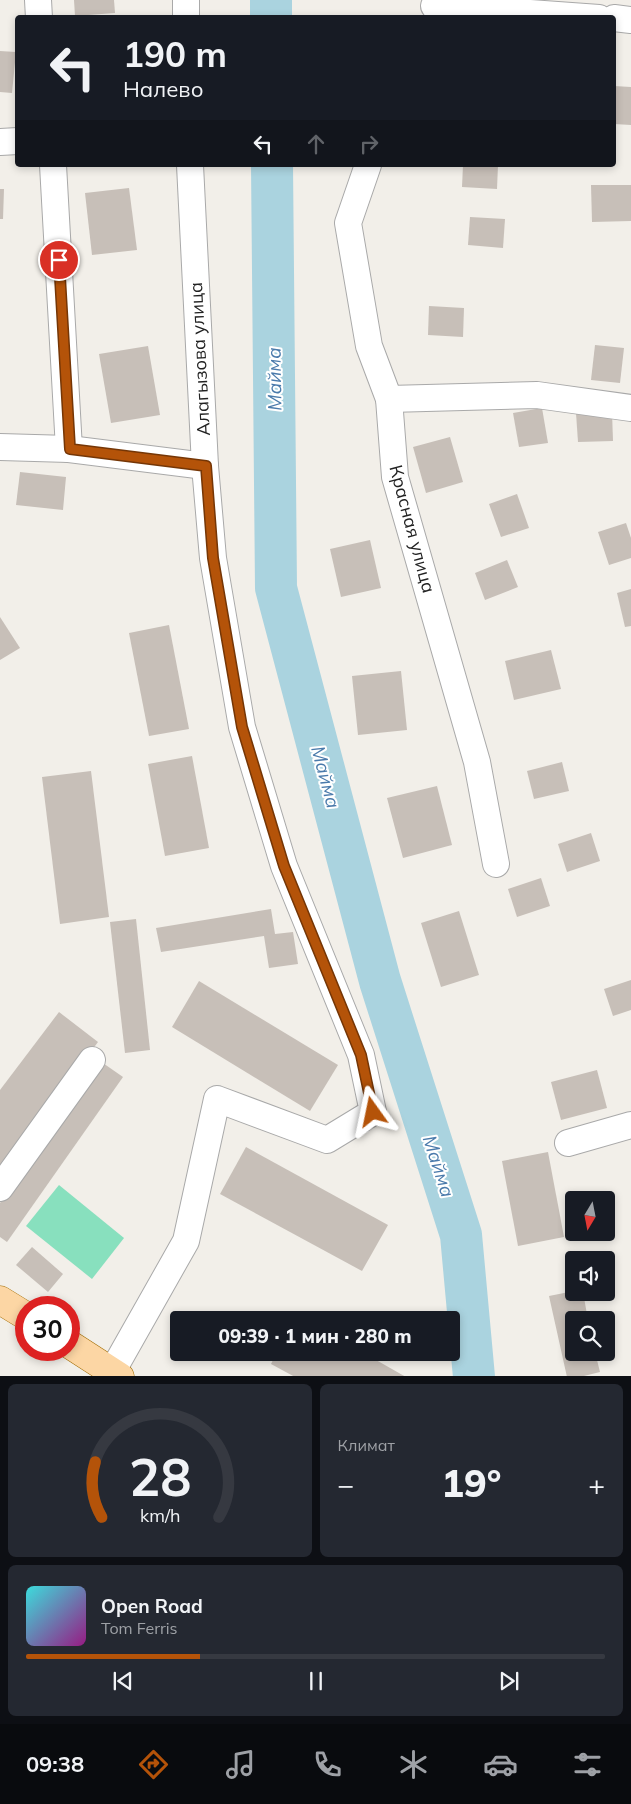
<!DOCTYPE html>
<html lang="ru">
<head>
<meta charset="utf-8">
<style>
  body { margin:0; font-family:Mulish,sans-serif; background:#242831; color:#f1f3f6; height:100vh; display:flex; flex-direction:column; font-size:19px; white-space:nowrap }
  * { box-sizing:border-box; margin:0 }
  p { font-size:16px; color:#9ea1a6 }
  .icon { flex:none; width:28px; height:28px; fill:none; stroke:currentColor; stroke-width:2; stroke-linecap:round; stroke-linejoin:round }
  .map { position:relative; height:1376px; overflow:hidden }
  .drawer { display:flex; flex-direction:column; gap:8px; padding:8px; background:#0d0f14; flex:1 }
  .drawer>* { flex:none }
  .top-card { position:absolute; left:15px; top:15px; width:601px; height:152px; border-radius:5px; box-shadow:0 2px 8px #0003; background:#171b24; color:#f1f3f6; overflow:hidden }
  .needle { width:32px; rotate:190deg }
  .buttons { position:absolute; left:565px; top:1191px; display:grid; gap:10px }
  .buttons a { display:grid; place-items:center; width:50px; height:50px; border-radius:5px; background:#171b24; box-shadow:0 2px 8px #0003; font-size:25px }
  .speed { position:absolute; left:15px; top:1296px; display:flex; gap:10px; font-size:25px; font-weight:700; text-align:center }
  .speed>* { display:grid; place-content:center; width:65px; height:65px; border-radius:50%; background:#171b24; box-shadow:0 2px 8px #0003; line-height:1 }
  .speed .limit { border:8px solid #d22; background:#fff; color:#111 }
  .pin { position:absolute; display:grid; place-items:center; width:42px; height:42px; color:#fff; margin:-21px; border:2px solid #fff; border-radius:50%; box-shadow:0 1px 5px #0007 }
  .me { position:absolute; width:55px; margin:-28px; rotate:348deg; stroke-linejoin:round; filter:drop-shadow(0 0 4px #0008) }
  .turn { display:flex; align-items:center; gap:18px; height:105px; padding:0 25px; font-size:22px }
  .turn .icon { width:65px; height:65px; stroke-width:2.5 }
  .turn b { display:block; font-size:35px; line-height:42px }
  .lanes { display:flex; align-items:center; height:48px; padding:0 25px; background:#0003; justify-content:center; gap:25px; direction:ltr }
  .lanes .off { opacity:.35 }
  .big { font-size:38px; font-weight:800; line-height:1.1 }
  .drawer .tile { flex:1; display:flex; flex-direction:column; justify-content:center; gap:8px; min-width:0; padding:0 18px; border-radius:8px; background:#242831 }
  .drawer .dial { align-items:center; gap:0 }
  .dial svg { height:130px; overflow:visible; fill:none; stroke:#363941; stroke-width:7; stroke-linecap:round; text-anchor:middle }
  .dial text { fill:#f1f3f6; stroke:none }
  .song { display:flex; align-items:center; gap:15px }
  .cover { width:60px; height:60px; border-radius:8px; background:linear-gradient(135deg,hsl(180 70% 55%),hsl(310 70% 35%)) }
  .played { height:5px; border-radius:2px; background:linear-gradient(90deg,#b45309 30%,#363941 30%) }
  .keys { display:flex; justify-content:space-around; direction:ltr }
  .heat { display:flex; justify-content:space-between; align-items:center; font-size:28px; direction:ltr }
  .drawer .tiles { flex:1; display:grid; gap:8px; grid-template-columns:1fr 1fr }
  .tile:last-child { grid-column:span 2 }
  .trip { position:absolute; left:170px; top:1311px; width:290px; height:50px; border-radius:5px; background:#171b24; box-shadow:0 2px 8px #0003; font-weight:800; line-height:50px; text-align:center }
  .tab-bar { display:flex; height:80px; justify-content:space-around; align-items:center; background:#090b0e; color:#9ea1a6 }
  .tab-bar .icon { width:35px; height:35px }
  .tab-bar .selected { color:#b45309 }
  .tab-bar b { font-size:22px; color:#f1f3f6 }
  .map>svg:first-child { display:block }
</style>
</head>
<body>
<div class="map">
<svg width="631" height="1377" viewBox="0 0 631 1377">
  <rect width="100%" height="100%" fill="#f2efe9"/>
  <path fill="#88e0be" d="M59,1185L124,1238L92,1279L26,1226Z"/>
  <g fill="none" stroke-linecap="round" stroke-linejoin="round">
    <g stroke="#aad3df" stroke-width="42">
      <path d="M271,18V0"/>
      <path d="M272,165L276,588L380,981L461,1235L474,1377"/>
    </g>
  </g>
  <g fill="#c7bfb8">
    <path d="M74,0H114L115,13L75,16Z"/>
    <path d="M0,51L16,52L12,93L0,92Z"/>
    <path d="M614,86L631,87V125L614,124Z"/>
    <path d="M463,165H498L497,189L462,187Z"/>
    <path d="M591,185H631V221L592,222Z"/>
    <path d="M129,188L137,250L92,255L85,193Z"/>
    <path d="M0,189H4L3,219H0Z"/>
    <path d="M470,217L505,219L503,248L468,245Z"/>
    <path d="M429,306L464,308L463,337L428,335Z"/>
    <path d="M595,345L624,348L620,383L591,380Z"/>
    <path d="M148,346L160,415L111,423L99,354Z"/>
    <path d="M542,408L548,443L519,447L513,413Z"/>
    <path d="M612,412L613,441L578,442L576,413Z"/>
    <path d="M450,437L463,482L426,493L413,447Z"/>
    <path d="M20,472L66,477L63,510L16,505Z"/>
    <path d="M517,494L529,528L501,537L489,504Z"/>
    <path d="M626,523L631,538V558L609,565L598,532Z"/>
    <path d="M370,540L381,588L341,597L330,549Z"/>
    <path d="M507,560L518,587L485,600L475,573Z"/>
    <path d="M631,589V626L625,627L617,593Z"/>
    <path d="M0,617L20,648L0,660Z"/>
    <path d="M169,625L189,729L149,736L129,633Z"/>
    <path d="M551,650L561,689L514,700L505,661Z"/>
    <path d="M401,671L407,730L358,735L352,676Z"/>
    <path d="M192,756L209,848L165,856L148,764Z"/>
    <path d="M562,762L569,791L534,799L527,771Z"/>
    <path d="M91,771L109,917L60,924L42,777Z"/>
    <path d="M437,786L452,845L403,858L387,798Z"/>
    <path d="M591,833L600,861L567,872L558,844Z"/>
    <path d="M541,878L550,906L517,917L508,889Z"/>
    <path d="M271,909L275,934L293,932L298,964L269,968L264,936L161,952L156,928Z"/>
    <path d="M459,911L479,975L441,987L421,923Z"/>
    <path d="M136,919L150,1050L125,1053L110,922Z"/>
    <path d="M631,980V1010L613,1016L604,989Z"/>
    <path d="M199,981L338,1065L310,1111L172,1027Z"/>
    <path d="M59,1012L98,1042L0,1171V1090Z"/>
    <path d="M100,1061L123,1077L7,1242L0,1237V1203Z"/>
    <path d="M597,1070L607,1108L561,1120L551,1082Z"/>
    <path d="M246,1147L388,1225L362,1271L220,1194Z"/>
    <path d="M548,1152L564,1237L518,1246L502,1161Z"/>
    <path d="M32,1247L63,1274L48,1292L16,1265Z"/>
    <path d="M574,1291V1292H583L588,1320H574V1352H595L600,1372L580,1377H567L549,1296Z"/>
    <path d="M277,1352H362L406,1377H295L271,1364Z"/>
  </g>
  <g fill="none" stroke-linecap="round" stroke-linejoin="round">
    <g stroke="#a9a9a9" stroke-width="28">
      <g id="minor">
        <path d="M38,0L39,18"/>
        <path d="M186,0V18"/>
        <path d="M434,6L599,18"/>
        <path d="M614,18L631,20"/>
        <path d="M0,142L18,141"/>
        <path d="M53,165L69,449"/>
        <path d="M368,165L348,223L369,346L389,399L395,477L477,762L496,864"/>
        <path d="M389,399L537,395L631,408"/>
        <path d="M0,447L69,449L205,466"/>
        <path d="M568,1143L631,1125"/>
        <path d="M0,1188L92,1060"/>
        <path d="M112,1372L186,1241L217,1099L327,1140L373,1112L361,1055L284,866L242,727L213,558L205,466L190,165"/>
      </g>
    </g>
    <g stroke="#a06b00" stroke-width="29">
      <g id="major">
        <path d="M0,1300L26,1316"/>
        <path d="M69,1344L120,1377"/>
      </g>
    </g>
    <use href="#minor" stroke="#fff" stroke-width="26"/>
    <use href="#major" stroke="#fcd6a4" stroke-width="28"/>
  </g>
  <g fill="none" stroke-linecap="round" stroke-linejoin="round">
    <g stroke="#753606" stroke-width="12">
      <path id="route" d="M59,260L70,449L206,466L213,558L242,727L284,866L361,1055L373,1112"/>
    </g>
    <use href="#route" stroke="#b45309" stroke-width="9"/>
  </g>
  <g text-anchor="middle" stroke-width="4" stroke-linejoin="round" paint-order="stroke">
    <g font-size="18" fill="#222" stroke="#fff">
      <text transform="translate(200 359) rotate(-93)" y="6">Алагызова улица</text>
      <text transform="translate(412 529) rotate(75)" y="6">Красная улица</text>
    </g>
    <g font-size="19" font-style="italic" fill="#4a7aab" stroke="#fff">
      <text transform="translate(274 379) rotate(-91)" y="7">Майма</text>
      <text transform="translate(326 777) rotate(75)" y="7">Майма</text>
      <text transform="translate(439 1166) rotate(72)" y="7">Майма</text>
    </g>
  </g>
</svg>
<div class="buttons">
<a><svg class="needle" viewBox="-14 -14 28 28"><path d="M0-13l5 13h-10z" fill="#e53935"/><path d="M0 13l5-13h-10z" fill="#9ea1a6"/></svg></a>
<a><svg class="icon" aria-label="sound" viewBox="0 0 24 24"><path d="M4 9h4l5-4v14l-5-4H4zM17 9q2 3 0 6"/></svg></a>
<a><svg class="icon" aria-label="search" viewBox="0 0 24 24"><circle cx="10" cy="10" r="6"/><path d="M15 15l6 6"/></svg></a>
</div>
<div class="speed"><div class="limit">30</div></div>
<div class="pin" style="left:59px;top:260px;background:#d93025"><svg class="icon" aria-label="arrive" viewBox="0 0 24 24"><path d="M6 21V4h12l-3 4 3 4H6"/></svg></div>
<svg class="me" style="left:373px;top:1112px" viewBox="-20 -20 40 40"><path d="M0-17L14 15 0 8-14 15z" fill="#b45309" stroke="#fff" stroke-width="4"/></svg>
<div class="trip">09:39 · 1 мин · 280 m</div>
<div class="top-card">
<div class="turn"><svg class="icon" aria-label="left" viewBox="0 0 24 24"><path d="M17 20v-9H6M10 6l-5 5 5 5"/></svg><div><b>190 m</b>Налево</div></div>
<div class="lanes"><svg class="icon" aria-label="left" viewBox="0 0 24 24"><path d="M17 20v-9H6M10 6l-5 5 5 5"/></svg><svg class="icon off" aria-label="ahead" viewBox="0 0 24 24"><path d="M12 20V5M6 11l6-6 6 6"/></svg><svg class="icon off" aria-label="right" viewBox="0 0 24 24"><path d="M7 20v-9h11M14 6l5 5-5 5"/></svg></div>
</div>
</div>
<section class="drawer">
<div class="tiles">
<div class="tile dial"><svg viewBox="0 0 100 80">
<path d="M14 69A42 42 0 1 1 86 69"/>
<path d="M14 69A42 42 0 0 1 10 35" stroke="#b45309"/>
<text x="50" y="56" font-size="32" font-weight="700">28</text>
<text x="50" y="72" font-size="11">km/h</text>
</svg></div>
<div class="tile"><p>Климат</p>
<div class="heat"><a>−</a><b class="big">19°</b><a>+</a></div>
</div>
<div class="tile">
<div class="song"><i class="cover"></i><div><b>Open Road</b><p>Tom Ferris</p></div></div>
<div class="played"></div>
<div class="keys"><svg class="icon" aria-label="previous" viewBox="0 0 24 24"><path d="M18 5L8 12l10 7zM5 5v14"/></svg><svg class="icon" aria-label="pause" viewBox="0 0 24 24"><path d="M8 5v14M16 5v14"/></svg><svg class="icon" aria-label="next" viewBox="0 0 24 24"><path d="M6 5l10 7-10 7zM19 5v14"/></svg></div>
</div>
</div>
</section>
<nav class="tab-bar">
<b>09:38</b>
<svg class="icon selected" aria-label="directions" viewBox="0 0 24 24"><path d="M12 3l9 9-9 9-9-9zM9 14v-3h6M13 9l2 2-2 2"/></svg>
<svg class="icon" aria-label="music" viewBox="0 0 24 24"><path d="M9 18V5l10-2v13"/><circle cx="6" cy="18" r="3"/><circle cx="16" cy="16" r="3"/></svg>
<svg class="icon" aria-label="phone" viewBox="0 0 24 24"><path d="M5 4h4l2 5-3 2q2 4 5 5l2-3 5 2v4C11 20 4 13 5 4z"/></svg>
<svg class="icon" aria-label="climate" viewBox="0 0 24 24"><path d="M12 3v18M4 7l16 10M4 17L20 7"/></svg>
<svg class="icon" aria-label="car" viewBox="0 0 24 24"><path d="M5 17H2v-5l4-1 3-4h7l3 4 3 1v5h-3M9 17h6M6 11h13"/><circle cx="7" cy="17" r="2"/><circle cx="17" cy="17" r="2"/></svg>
<svg class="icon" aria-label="filters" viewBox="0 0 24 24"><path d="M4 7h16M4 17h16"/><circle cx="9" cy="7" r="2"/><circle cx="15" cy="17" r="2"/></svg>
</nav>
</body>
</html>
